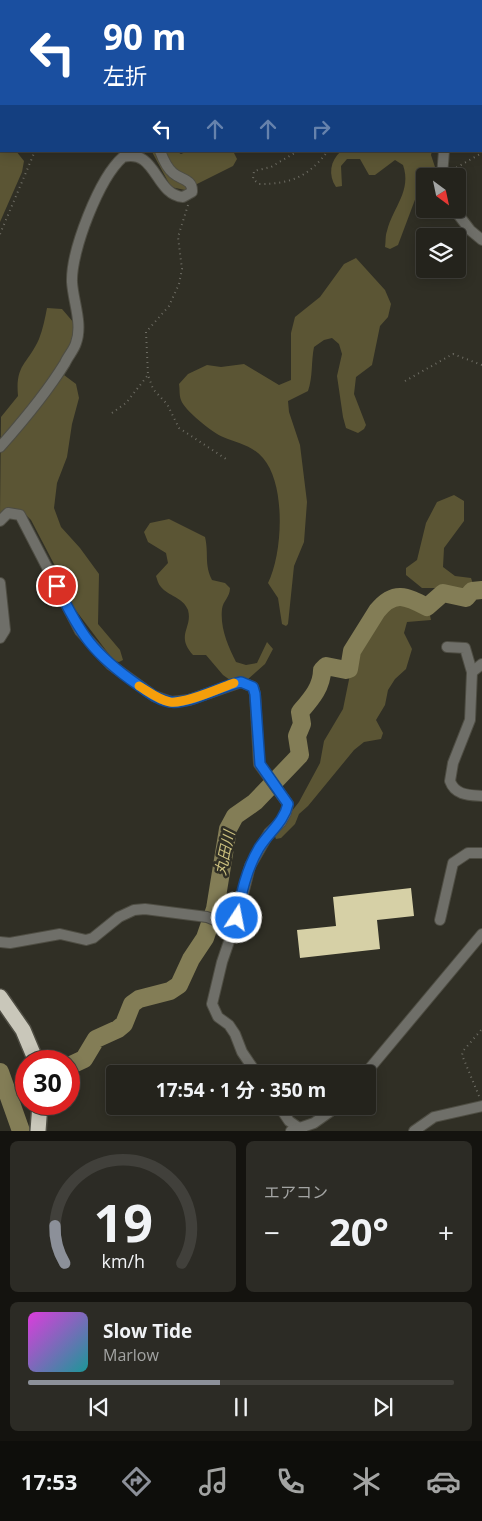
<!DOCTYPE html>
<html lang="ja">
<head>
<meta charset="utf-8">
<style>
  body { margin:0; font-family:"Open Sans","Noto Sans JP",sans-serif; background:#2c2b25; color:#f1f3f6; height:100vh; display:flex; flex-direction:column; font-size:19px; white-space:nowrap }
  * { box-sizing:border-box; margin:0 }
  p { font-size:16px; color:#a3a4a3 }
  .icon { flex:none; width:28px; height:28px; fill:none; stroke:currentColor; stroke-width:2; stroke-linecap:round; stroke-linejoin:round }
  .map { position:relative; height:1131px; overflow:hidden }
  .side { display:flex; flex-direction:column; gap:10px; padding:10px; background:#14130f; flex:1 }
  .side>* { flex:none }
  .banner { position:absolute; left:0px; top:0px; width:482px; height:152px; box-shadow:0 2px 12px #0003,0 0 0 1px #41403b; background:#1a4fa0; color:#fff; overflow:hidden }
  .needle { width:32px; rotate:147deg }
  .buttons { position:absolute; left:416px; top:168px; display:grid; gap:10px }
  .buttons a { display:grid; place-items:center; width:50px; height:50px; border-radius:5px; background:#24231c; box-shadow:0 2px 12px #0003,0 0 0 1px #41403b; font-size:25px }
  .speed { position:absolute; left:15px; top:1050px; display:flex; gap:10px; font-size:25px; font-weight:700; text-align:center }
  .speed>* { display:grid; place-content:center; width:65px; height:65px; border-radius:50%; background:#24231c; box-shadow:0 2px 12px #0003,0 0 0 1px #41403b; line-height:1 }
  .speed .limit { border:8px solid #d22; background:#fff; color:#111 }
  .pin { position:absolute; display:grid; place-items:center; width:42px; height:42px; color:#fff; margin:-21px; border:2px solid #fff; border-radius:50%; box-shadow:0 1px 5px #0007 }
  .me { position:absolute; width:55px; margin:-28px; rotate:11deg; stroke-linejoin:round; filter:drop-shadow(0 0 4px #0008) }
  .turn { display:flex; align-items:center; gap:18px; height:105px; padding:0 20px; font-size:22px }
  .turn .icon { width:65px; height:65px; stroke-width:2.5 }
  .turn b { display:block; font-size:35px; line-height:42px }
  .lanes { display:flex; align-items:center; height:48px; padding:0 20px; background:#0003; justify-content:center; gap:25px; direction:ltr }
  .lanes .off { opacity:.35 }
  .big { font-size:38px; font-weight:700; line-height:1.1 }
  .side .card { flex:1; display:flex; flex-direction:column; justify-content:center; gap:8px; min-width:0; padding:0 18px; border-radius:8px; background:#2c2b25 }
  .side .dial { align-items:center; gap:0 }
  .dial svg { height:130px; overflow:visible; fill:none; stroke:#41403b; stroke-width:7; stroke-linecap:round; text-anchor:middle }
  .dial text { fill:#f1f3f6; stroke:none }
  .song { display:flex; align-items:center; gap:15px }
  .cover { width:60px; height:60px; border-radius:8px; background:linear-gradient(135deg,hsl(300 70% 55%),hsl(180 70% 35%)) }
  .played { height:5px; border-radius:2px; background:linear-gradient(90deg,#8c9099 45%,#41403b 45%) }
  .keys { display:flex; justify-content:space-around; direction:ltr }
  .heat { display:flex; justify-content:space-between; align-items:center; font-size:28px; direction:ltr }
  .side .tiles { flex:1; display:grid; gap:10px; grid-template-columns:1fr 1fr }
  .card:last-child { grid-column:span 2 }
  .trip { position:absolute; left:106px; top:1065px; width:270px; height:50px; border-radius:5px; background:#24231c; box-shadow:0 2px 12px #0003,0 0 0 1px #41403b; font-weight:700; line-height:50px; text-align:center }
  .dock { display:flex; height:80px; justify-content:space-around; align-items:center; background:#0e0e0b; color:#a3a4a3 }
  .dock .icon { width:35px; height:35px }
  .dock .selected { color:#8c9099 }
  .dock b { font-size:22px; color:#f1f3f6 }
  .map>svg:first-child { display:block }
</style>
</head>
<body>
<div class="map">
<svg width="482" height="1131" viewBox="0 0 482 1131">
  <rect width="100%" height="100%" fill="#302f25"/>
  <g fill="#5b5534">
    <path d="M0,0H59L1,1V151H16L24,161L22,172L0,222Z"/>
    <path d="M176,151L181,154L188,151H233L237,159L233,166L185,190L171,187L152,152Z"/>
    <path d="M341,151H432L431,155L438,176H425V186L419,189L398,245L390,249L385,247C386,242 385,236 387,231C393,207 412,191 403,165L395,160L375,175H369L360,159H347L341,166L342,186L336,187C328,175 330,161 341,151Z"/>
    <path d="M356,258L385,290L391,304L388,317L380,326L372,365L356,377L354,394L366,425L364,429L358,433L346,428L343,417L337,376L342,354L339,344L332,338L324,340L314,347C311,362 313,377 308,391L288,401L289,412L300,445L307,502L304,542L294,566L288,624L286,626L282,624L278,598L268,583C283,553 286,484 263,458C252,445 237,443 223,437C213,433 184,410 181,400C179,395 180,389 179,384L188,374L207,365L221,367L244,364L279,385L291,380V333L295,317L320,297L344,264Z"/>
    <path d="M47,308L62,309L74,323L73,341L63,367L64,375L76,384L79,398L72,424L67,457L57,483L54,508L61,527L80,548L99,574L98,624L120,650L123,660L119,662L114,661L71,604L65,585L31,520L23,512L0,516L1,417L18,396C15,364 28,364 39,339C43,329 45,318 47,308Z"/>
    <path d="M454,495L464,501V521L444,548L443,567L455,576L471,578L474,587L463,591L451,588H422L406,575V568L417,560L426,523L437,502Z"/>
    <path d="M169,519L205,537C209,554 204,564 212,580L225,583L230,588C230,597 223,601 222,609C220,628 228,646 236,662L246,665L257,663L267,642L273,649L265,664L247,680H230L223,675L206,655H193C175,635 193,628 188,610C183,597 168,596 161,587C158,584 157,579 156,576L168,563L166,553L148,542L144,532L150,523Z"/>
    <path d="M406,600L429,611L431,620L407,622L404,633L412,649L406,669L395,679L388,690L385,705L376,720L383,733L381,739L364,742L354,750L308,806L299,814L295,824L281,838L276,839L274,834L299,802L320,763L324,741L343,709L354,655L378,612L397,601Z"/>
  </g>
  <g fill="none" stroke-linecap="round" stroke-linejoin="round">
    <g stroke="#837d56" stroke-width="18">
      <path d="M69,1066L84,1059L96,1039L118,1029L124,1024L132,1004L139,999L170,991L179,985L191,959L205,938L215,909L228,829L235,816L255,802L300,755L297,736L302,724L300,712C311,699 322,687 322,670L326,666L346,670L349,669L352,651L377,611C394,590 406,596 427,607L443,593L466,598L472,591L482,590"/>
      <path d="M0,1072L21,1131"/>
    </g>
  </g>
  <path fill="#d6d0a6" d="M411,888L414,916L377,920L380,949L300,958L297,930L336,926L333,897Z"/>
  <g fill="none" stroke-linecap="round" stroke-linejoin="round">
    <g stroke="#4e4d43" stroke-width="12">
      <g id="street">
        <path d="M481,96H482"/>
        <path d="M442,176L444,151"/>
        <path d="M454,209L470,230L482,240"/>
        <path d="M0,447C24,420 46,394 65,363C68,356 74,350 76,343C83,324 73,301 72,282C71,251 99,178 123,157C156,148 155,195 183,197L192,192C193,179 181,180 173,173C167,168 163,159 160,151"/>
        <path d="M0,521L8,513L20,515L80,631L111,665L154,696L171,702L189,700L241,682L253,687L255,694L259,764L288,804L286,813L281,822L269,833L250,866L237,918L222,962L212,1004L218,1017L229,1025L235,1034L242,1052L257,1074"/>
        <path d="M0,583L5,630L0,638"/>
        <path d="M447,647L465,648L472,672"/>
        <path d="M482,664L472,672L470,720L453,763L450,781C455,795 468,795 482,796"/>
        <path d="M440,920L453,863L468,853H482"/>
        <path d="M0,942L10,943L60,934L86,940L93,938L119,917L134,910L145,909L207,917L219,922L230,936"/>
        <path d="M365,1074L482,934"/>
        <path d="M279,1106L289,1121L302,1130"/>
        <path d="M291,1131L314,1123L338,1106"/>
        <path d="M414,1131L434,1117L482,1106"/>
      </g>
    </g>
    <g stroke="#4e4d43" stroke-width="18">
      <g id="highway">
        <path d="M0,997L23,1030L36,1061"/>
        <path d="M38,1131L40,1104"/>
      </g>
    </g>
    <g stroke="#6e6d64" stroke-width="2" stroke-dasharray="1 4" stroke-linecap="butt">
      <path d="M410,0L414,1"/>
      <path d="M343,1L344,0"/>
      <path d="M422,1H425"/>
      <path d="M298,151L271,167L254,171L253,179L259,184C291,184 308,177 328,151"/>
      <path d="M452,170L482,153"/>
      <path d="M188,205L178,237L182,269L179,284L169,306L146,332L148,375L153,389L167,404L179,428L226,459"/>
      <path d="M0,234L35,151"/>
      <path d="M454,236L456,229"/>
      <path d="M405,381L453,354L482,365"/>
      <path d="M112,413L126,403L148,375"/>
      <path d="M479,1096L462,1055L463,1051L482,1029"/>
    </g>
    <use href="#street" stroke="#6f6f69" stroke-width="10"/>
    <use href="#highway" stroke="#c9c7ba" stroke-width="15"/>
  </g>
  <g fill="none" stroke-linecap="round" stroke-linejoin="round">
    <g stroke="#114b97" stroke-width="12">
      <path id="route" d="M57,586C80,634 93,654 138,685C148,692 159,701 172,702C190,704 221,686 241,682L253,687L255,694L260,764L288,804C284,822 269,832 259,848C246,870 241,894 237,918"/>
    </g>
    <use href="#route" stroke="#1a73e8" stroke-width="9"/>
    <path stroke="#f59e0b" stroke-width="9" d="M139,686C149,692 159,700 170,702C185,704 218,689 234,683"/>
  </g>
  <g text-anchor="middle" stroke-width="5" stroke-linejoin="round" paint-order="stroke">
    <g font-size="15" font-style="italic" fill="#cbc07f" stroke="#302f25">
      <text transform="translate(225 853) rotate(-78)" y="5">丸田川</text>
    </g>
  </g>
</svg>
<div class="buttons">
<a><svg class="needle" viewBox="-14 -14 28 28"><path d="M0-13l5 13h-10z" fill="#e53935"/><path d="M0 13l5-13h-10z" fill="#a3a4a3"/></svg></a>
<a><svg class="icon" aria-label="layers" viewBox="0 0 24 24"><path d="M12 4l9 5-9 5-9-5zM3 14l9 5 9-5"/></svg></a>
</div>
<div class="speed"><div class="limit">30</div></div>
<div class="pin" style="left:57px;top:586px;background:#d93025"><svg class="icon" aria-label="arrive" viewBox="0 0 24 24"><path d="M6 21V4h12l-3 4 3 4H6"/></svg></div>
<svg class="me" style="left:237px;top:918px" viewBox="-20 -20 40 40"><circle r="17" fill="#1a73e8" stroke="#fff" stroke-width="3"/><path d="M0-11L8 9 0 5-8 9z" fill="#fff"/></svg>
<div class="trip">17:54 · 1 分 · 350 m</div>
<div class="banner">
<div class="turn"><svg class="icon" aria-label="left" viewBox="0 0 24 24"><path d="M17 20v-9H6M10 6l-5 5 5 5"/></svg><div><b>90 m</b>左折</div></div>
<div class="lanes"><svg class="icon" aria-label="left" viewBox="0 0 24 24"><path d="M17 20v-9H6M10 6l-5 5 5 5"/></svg><svg class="icon off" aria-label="ahead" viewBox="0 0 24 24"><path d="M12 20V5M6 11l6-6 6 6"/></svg><svg class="icon off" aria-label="ahead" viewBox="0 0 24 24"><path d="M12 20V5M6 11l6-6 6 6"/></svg><svg class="icon off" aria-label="right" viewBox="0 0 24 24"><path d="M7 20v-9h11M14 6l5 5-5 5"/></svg></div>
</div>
</div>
<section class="side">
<div class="tiles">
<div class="card dial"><svg viewBox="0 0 100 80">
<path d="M14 69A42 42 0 1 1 86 69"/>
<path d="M14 69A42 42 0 0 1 8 46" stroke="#8c9099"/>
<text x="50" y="56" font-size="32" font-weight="700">19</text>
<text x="50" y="72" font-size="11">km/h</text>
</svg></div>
<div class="card"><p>エアコン</p>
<div class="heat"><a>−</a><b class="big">20°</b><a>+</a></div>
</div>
<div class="card">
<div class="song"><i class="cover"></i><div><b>Slow Tide</b><p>Marlow</p></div></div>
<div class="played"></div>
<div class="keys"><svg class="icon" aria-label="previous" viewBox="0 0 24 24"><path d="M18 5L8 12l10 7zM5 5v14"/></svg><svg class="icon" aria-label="pause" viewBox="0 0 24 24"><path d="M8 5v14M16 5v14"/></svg><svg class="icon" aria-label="next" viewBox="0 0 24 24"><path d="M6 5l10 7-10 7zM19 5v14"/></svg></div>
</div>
</div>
</section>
<nav class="dock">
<b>17:53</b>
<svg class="icon selected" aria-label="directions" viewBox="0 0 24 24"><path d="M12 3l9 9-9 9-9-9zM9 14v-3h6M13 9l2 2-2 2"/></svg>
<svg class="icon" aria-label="music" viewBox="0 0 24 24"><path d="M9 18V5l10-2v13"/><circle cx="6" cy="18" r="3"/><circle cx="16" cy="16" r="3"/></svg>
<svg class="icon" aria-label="phone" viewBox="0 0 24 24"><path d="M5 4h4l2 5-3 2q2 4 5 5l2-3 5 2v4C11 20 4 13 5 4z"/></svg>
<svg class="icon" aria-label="climate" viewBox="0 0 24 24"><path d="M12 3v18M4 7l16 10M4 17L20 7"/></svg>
<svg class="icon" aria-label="car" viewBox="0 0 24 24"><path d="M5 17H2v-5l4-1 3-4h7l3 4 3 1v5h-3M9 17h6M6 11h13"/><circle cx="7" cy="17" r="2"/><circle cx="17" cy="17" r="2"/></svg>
</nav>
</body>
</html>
